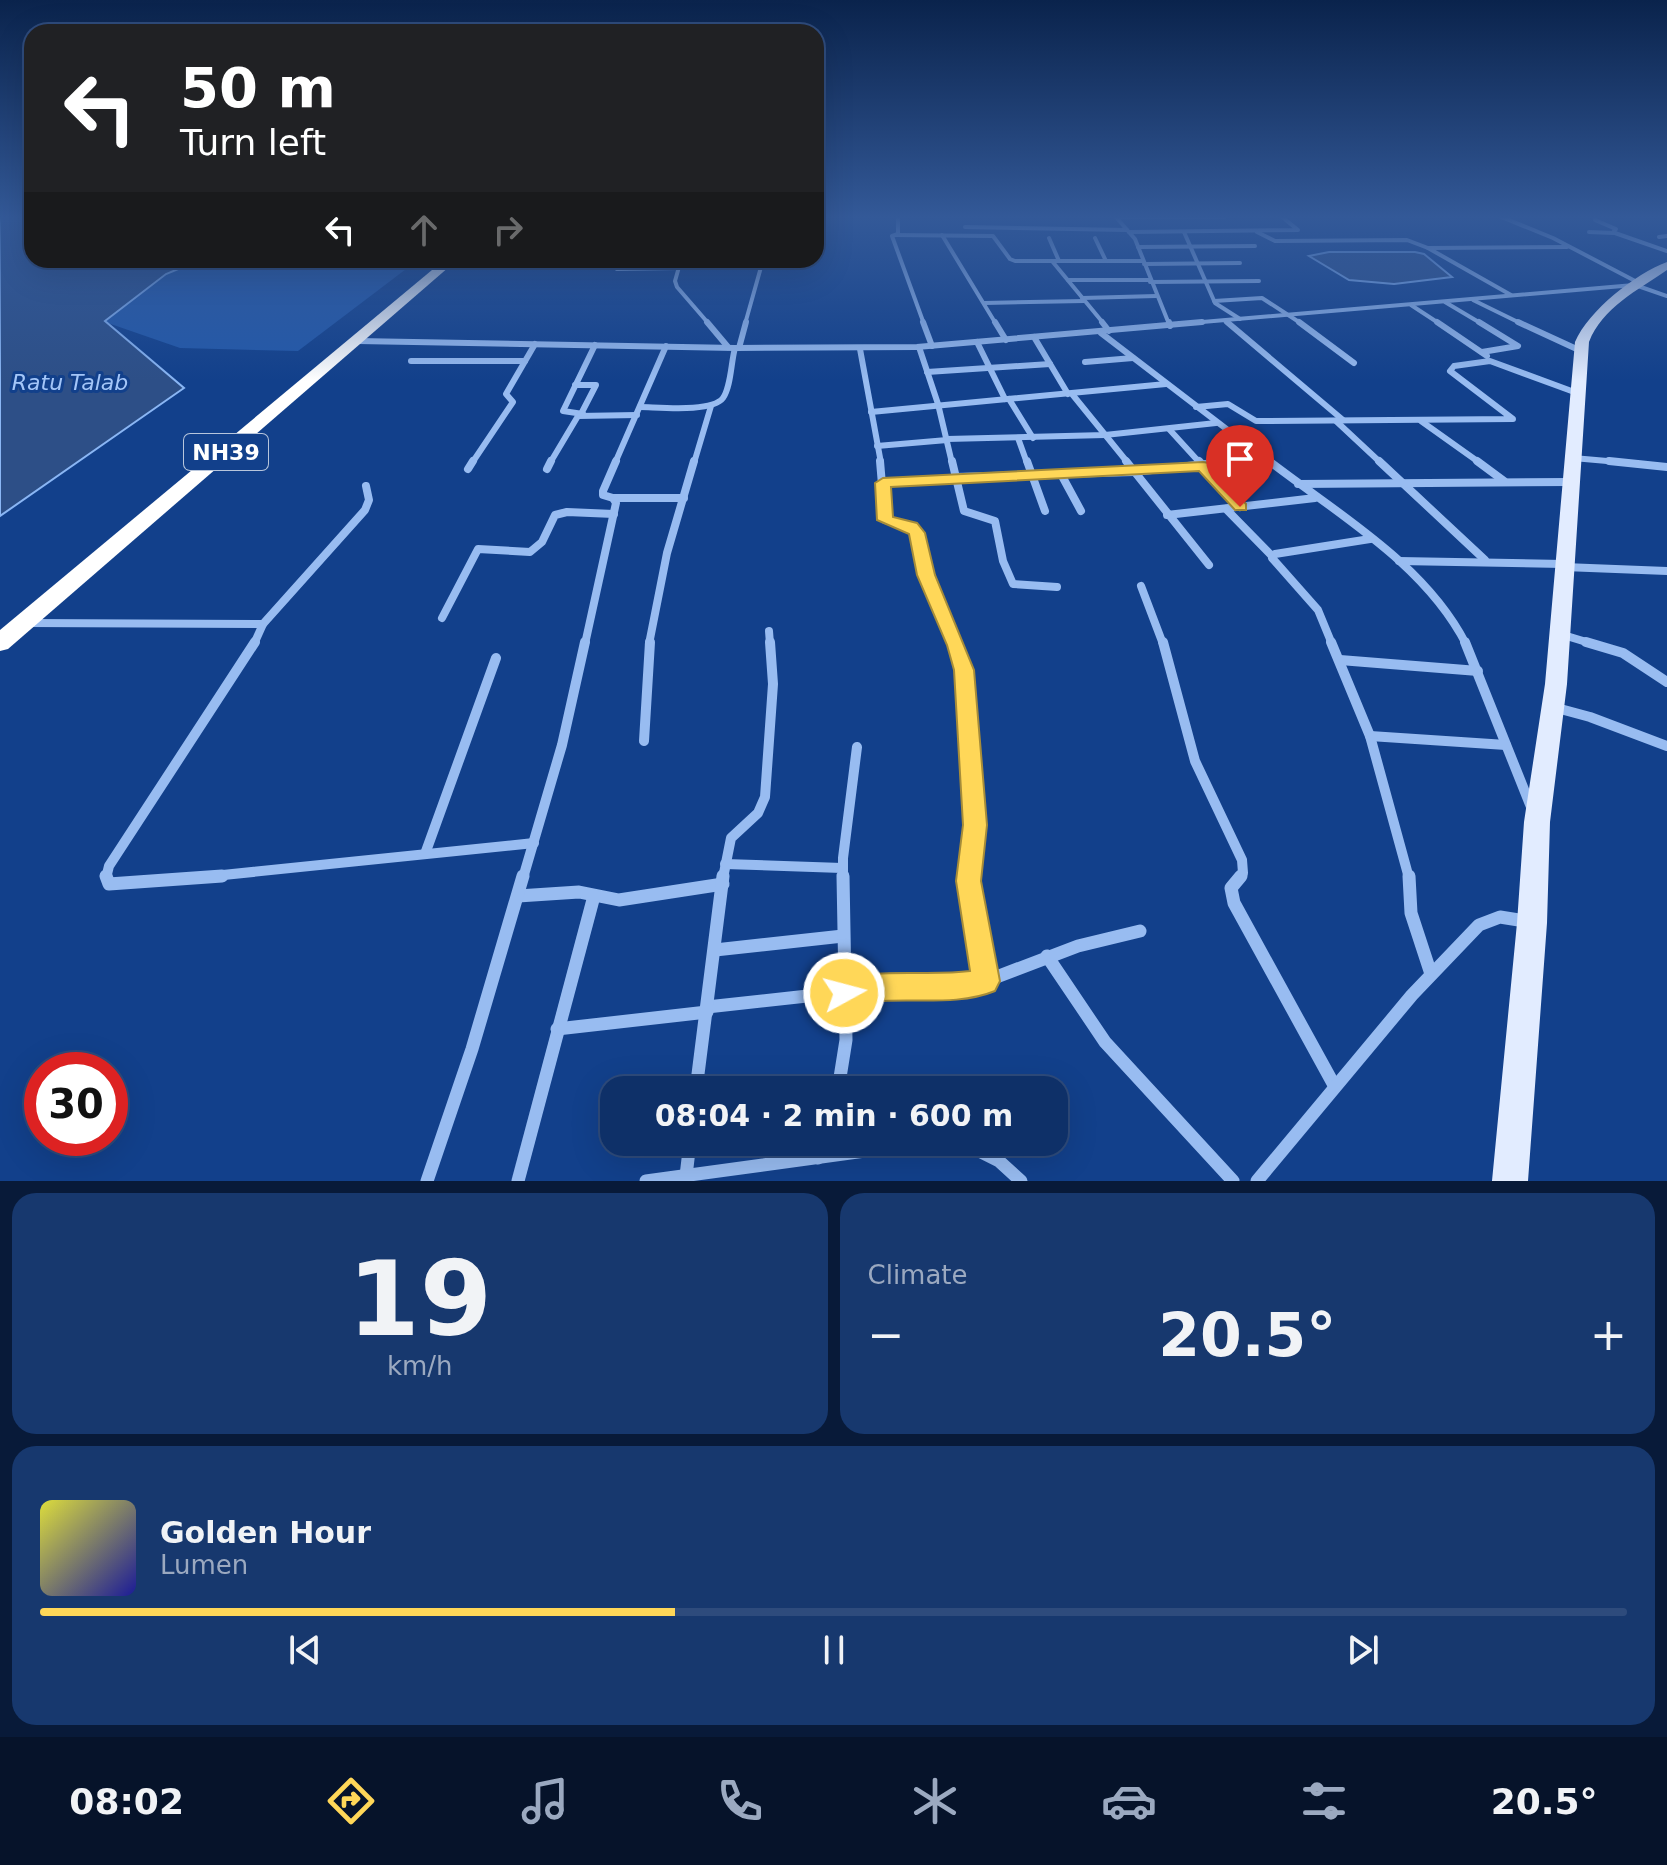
<!DOCTYPE html>
<html lang="en">
<head>
<meta charset="utf-8">
<style>
  body { margin:0; font-family:"DejaVu Sans",sans-serif; background:#17386e; color:#f1f3f6; height:100vh; display:flex; flex-direction:column; font-size:30px; white-space:nowrap }
  * { box-sizing:border-box; margin:0 }
  p { font-size:26px; color:#9ba9c0 }
  .icon { flex:none; width:44px; height:44px; fill:none; stroke:currentColor; stroke-width:2; stroke-linecap:round; stroke-linejoin:round }
  .map { position:relative; height:1181px; overflow:hidden }
  .panel { display:flex; flex-direction:column; gap:12px; padding:12px; background:#081a39; flex:1 }
  .panel>* { flex:none }
  .banner { position:absolute; left:24px; top:24px; width:800px; height:244px; border-radius:24px; box-shadow:0 8px 32px #0002,0 0 0 2px #2e4b7c; background:#202124; color:#fff; overflow:hidden }
  .speed { position:absolute; left:24px; top:1052px; display:flex; gap:16px; font-size:40px; font-weight:700; text-align:center }
  .speed>* { display:grid; place-content:center; width:104px; height:104px; border-radius:50%; background:#0e3068; box-shadow:0 8px 32px #0002,0 0 0 2px #2e4b7c; line-height:1 }
  .speed .limit { border:12px solid #d22; background:#fff; color:#111 }
  .pin { position:absolute; display:grid; place-items:center; width:68px; height:68px; color:#fff; margin:-82px -34px; border-radius:50% 50% 50% 0; rotate:-45deg; box-shadow:0 0 8px #0007 }
  .pin .icon { rotate:45deg }
  .me { position:absolute; width:88px; margin:-44px; rotate:83deg; stroke-linejoin:round; filter:drop-shadow(0 0 6px #0008) }
  .turn { display:flex; align-items:center; gap:28px; height:168px; padding:0 24px; font-size:36px }
  .turn .icon { width:104px; height:104px; stroke-width:2.5 }
  .turn b { display:block; font-size:56px; line-height:68px }
  .lanes { display:flex; align-items:center; height:76px; padding:0 24px; background:#0003; justify-content:center; gap:40px; direction:ltr }
  .lanes .off { opacity:.35 }
  .big { font-size:60px; font-weight:800; line-height:1.1 }
  .panel .widget { flex:1; display:flex; flex-direction:column; justify-content:center; gap:12px; min-width:0; padding:0 28px; border-radius:24px; background:#17386e }
  .panel .dial { align-items:center; gap:0 }
  .dial b { font-size:104px; line-height:1 }
  .song { display:flex; align-items:center; gap:24px }
  .cover { width:96px; height:96px; border-radius:12px; background:linear-gradient(135deg,hsl(60 70% 55%),hsl(240 70% 35%)) }
  .played { height:8px; border-radius:4px; background:linear-gradient(90deg,#ffd758 40%,#2e4b7c 40%) }
  .keys { display:flex; justify-content:space-around; direction:ltr }
  .heat { display:flex; justify-content:space-between; align-items:center; font-size:44px; direction:ltr }
  .panel .tiles { flex:1; display:grid; gap:12px; grid-template-columns:1fr 1fr }
  .widget:last-child { grid-column:span 2 }
  .trip { position:absolute; left:600px; top:1076px; width:468px; height:80px; border-radius:24px; background:#0e3068; box-shadow:0 8px 32px #0002,0 0 0 2px #2e4b7c; font-weight:800; line-height:80px; text-align:center }
  .tabs { display:flex; height:128px; justify-content:space-around; align-items:center; background:#06132a; color:#9ba9c0 }
  .tabs .icon { width:56px; height:56px }
  .tabs .selected { color:#ffd758 }
  .tabs b { font-size:36px; color:#f1f3f6 }
  .map>svg:first-child { display:block }
</style>
</head>
<body>
<div class="map">
<svg width="1667" height="1181" viewBox="0 0 1667 1181">
  <rect width="100%" height="100%" fill="#12408b"/>
  <path fill="#2359aa" d="M200,260H418L298,351L180,348L105,322L166,274Z"/>
  <g fill="#2d4f87" stroke="#8ab6f4" stroke-width="2">
    <path d="M0,216H32L31,260H200L166,274L105,321L184,388L0,516Z"/>
    <path d="M1329,252H1415L1424,254L1452,277L1394,284L1349,280L1309,256Z"/>
  </g>
  <g fill="none" stroke-linecap="round" stroke-linejoin="round">
    <g stroke="#98bcf1" stroke-width="4">
      <path d="M898,216V234L892,236L924,324"/>
      <path d="M1115,216L1135,239L1169,324"/>
      <path d="M1499,216L1553,238L1639,283"/>
      <path d="M1116,217H1224"/>
      <path d="M1595,220L1616,229L1614,231"/>
      <path d="M965,227L1127,230"/>
      <path d="M1129,232L1298,230L1281,216"/>
      <path d="M1184,232L1215,303L1240,319"/>
      <path d="M1257,232L1275,241L1407,240L1428,248L1511,295"/>
      <path d="M1589,232L1615,233L1667,251"/>
      <path d="M896,235L993,236L1010,259L1015,261H1143"/>
      <path d="M942,235L996,324"/>
      <path d="M1659,237L1667,236"/>
      <path d="M1049,238L1059,261"/>
      <path d="M1095,238L1106,261"/>
      <path d="M1138,247L1255,246"/>
      <path d="M1428,248L1567,247"/>
      <path d="M614,260L612,266L617,269L678,268"/>
      <path d="M681,260L675,281L677,287L709,324"/>
      <path d="M1052,261L1104,324"/>
      <path d="M1144,264L1240,263"/>
      <path d="M1068,280H1150"/>
      <path d="M1150,282L1259,281"/>
      <path d="M1638,286L1667,296"/>
      <path d="M1082,298L1156,296"/>
      <path d="M1473,300L1522,324"/>
      <path d="M1214,301L1262,298L1302,324"/>
      <path d="M1445,302L1482,324"/>
      <path d="M984,303L1084,301"/>
      <path d="M1411,305L1440,324"/>
      <path d="M1225,321L1229,324"/>
      <path d="M745,324L763,260"/>
      <path d="M1179,324L1634,285"/>
    </g>
    <g stroke="#98bcf1" stroke-width="6">
      <path d="M707,322L728,347"/>
      <path d="M923,322L932,346"/>
      <path d="M995,322L1006,340"/>
      <path d="M1102,322L1109,331"/>
      <path d="M1169,322L1170,326"/>
      <path d="M1227,322L1343,420"/>
      <path d="M1299,322L1354,363"/>
      <path d="M1437,322L1487,356"/>
      <path d="M1479,322L1518,346L1482,352"/>
      <path d="M1518,322L1581,351"/>
      <path d="M1101,333L1271,463"/>
      <path d="M1034,337L1068,394"/>
      <path d="M358,341L735,348L917,347L1202,322"/>
      <path d="M977,342L1005,399"/>
      <path d="M919,347L938,404L952,463"/>
      <path d="M739,348L746,322"/>
      <path d="M860,349L881,463"/>
      <path d="M411,361H525"/>
      <path d="M1085,362L1133,358"/>
      <path d="M927,372L1050,364"/>
      <path d="M575,385H596L581,414"/>
      <path d="M1072,394L1128,463"/>
      <path d="M1009,399L1033,438"/>
      <path d="M640,407C657,407 712,413 723,398C731,387 731,362 735,348"/>
      <path d="M1196,407L1228,404L1256,421L1513,419L1450,371L1454,366L1490,361L1577,393"/>
      <path d="M871,412L1166,384"/>
      <path d="M583,414L563,411L595,345"/>
      <path d="M1336,421L1381,463"/>
      <path d="M1421,421L1480,463"/>
      <path d="M1169,429L1200,463"/>
      <path d="M1018,438L1027,463"/>
      <path d="M947,439L1105,435L1216,423"/>
      <path d="M877,446L947,440"/>
      <path d="M1573,458L1630,463"/>
      <path d="M472,463L513,402L506,394L535,344"/>
      <path d="M550,463L578,416L637,415"/>
      <path d="M615,463L666,346"/>
      <path d="M694,463L711,406"/>
      <path d="M1213,463L1263,458"/>
    </g>
    <g stroke="#98bcf1" stroke-width="8">
      <path d="M880,461L885,520L911,526L917,533L926,575L957,644"/>
      <path d="M952,461L964,511L995,521L1003,561L1013,584L1057,587"/>
      <path d="M1027,461L1045,511"/>
      <path d="M1126,461L1209,565"/>
      <path d="M1199,461L1240,507"/>
      <path d="M1269,461C1339,515 1425,564 1466,644"/>
      <path d="M1379,461L1485,560"/>
      <path d="M1477,461L1504,481"/>
      <path d="M1609,461L1667,467"/>
      <path d="M468,469L473,461"/>
      <path d="M547,469L551,461"/>
      <path d="M1062,476L1081,511"/>
      <path d="M955,477L1134,472L1232,461"/>
      <path d="M883,483L955,479"/>
      <path d="M1298,484L1569,482"/>
      <path d="M613,498H684"/>
      <path d="M1226,509L1272,556"/>
      <path d="M1167,515L1315,498"/>
      <path d="M1399,561L1563,564"/>
      <path d="M1564,567L1667,571"/>
      <path d="M1141,586L1163,644"/>
      <path d="M442,618L478,549L530,552L542,542L555,515L567,512L614,514"/>
      <path d="M28,623L263,624L254,644"/>
      <path d="M263,624L365,510L369,500L366,486"/>
      <path d="M769,631L770,644"/>
      <path d="M1560,634L1593,644"/>
      <path d="M585,644L616,503L613,498L603,495V491L616,461"/>
      <path d="M649,644L667,553L694,461"/>
      <path d="M1332,644L1318,610L1272,558L1275,554L1370,539"/>
    </g>
    <g stroke="#98bcf1" stroke-width="10">
      <path d="M956,642L964,670L975,825L968,878"/>
      <path d="M1163,642L1195,761L1242,860L1243,873L1239,878"/>
      <path d="M1331,642L1370,736L1409,878"/>
      <path d="M1465,642L1531,807"/>
      <path d="M1586,642L1623,653L1667,682"/>
      <path d="M1340,660L1478,671"/>
      <path d="M1553,707L1590,717L1667,746"/>
      <path d="M1370,736L1506,745"/>
      <path d="M644,741L650,642"/>
      <path d="M425,854L496,658"/>
      <path d="M725,864L842,868"/>
      <path d="M106,878L109,866L255,642"/>
      <path d="M194,878L534,843"/>
      <path d="M523,878L562,745L585,642"/>
      <path d="M723,878L731,838L758,813L765,797L773,684L770,642"/>
      <path d="M843,878V858L857,747"/>
    </g>
    <g stroke="#98bcf1" stroke-width="13">
      <path d="M106,876L109,884L222,876"/>
      <path d="M969,876L986,981"/>
      <path d="M1241,876L1231,888L1234,903L1334,1085"/>
      <path d="M1409,876L1411,913L1431,974"/>
      <path d="M518,896L579,892L619,900L723,884"/>
      <path d="M715,950L843,936"/>
      <path d="M1047,956L1105,1042L1233,1181"/>
      <path d="M707,1007L880,988L966,985L986,981L1078,946L1140,931"/>
      <path d="M557,1029L707,1012"/>
      <path d="M696,1090L723,876"/>
      <path d="M838,1090L846,1040L843,876"/>
      <path d="M818,1158L822,1142"/>
      <path d="M686,1176L690,1142"/>
      <path d="M427,1181L472,1049L523,876"/>
      <path d="M518,1181L594,896"/>
      <path d="M646,1181L894,1147L947,1145L975,1149L999,1161L1021,1181"/>
      <path d="M1257,1181L1412,995L1479,925L1500,917L1525,921"/>
    </g>
    <path fill="#e2ecff" fill-rule="evenodd" d="M1667,262V270C1638,290 1602,308 1589,342L1567,684L1550,822L1547,923L1528,1181H1492L1517,923L1524,822L1545,684L1575,342C1589,310 1635,274 1667,262Z"/>
    <path fill="#fff" fill-rule="evenodd" d="M444,260H457L8,649L0,651V630Z"/>
  </g>
  <linearGradient id="sky" x2="0" y2="1"><stop stop-color="#0a234c"/><stop offset="0.57" stop-color="#335998"/><stop offset="1" stop-color="#335998" stop-opacity="0"/></linearGradient>
  <rect width="1667" height="381" fill="url(#sky)"/>
  <path fill="#ffd758" stroke="#a68c39" stroke-width="2" d="M1203,462L1209,463L1246,504V510H1235L1199,471L891,487L893,517L917,523L925,533L935,575L974,670L987,825L981,881L1000,981L995,991C961,1005 920,999 883,1001C866,1002 850,1009 834,1002L830,993L834,983C876,966 926,977 970,971L956,881L963,825L954,670L947,645L917,575L909,534L877,520L875,483L883,478Z"/>
  <g text-anchor="middle" stroke-width="6" stroke-linejoin="round" paint-order="stroke">
    <g font-size="22" font-style="italic" fill="#a4c6f8" stroke="#12408b">
      <text x="70" y="390">Ratu Talab</text>
    </g>
    <rect fill="#12408b" stroke="#b8c6dc" stroke-width="2" x="184" y="434" width="84" height="36" rx="6"/>
    <g font-size="22" font-weight="bold" fill="#fff">
      <text x="226" y="460">NH39</text>
    </g>
  </g>
</svg>
<div class="speed"><div class="limit">30</div></div>
<div class="pin" style="left:1240px;top:507px;background:#d93025"><svg class="icon" aria-label="arrive" viewBox="0 0 24 24"><path d="M6 21V4h12l-3 4 3 4H6"/></svg></div>
<svg class="me" style="left:844px;top:993px" viewBox="-20 -20 40 40"><circle r="17" fill="#ffd758" stroke="#fff" stroke-width="3"/><path d="M0-11L8 9 0 5-8 9z" fill="#fff"/></svg>
<div class="trip">08:04 · 2 min · 600 m</div>
<div class="banner">
<div class="turn"><svg class="icon" aria-label="left" viewBox="0 0 24 24"><path d="M17 20v-9H6M10 6l-5 5 5 5"/></svg><div><b>50 m</b>Turn left</div></div>
<div class="lanes"><svg class="icon" aria-label="left" viewBox="0 0 24 24"><path d="M17 20v-9H6M10 6l-5 5 5 5"/></svg><svg class="icon off" aria-label="ahead" viewBox="0 0 24 24"><path d="M12 20V5M6 11l6-6 6 6"/></svg><svg class="icon off" aria-label="right" viewBox="0 0 24 24"><path d="M7 20v-9h11M14 6l5 5-5 5"/></svg></div>
</div>
</div>
<section class="panel">
<div class="tiles">
<div class="widget dial"><b>19</b><p>km/h</p></div>
<div class="widget"><p>Climate</p>
<div class="heat"><a>−</a><b class="big">20.5°</b><a>+</a></div>
</div>
<div class="widget">
<div class="song"><i class="cover"></i><div><b>Golden Hour</b><p>Lumen</p></div></div>
<div class="played"></div>
<div class="keys"><svg class="icon" aria-label="previous" viewBox="0 0 24 24"><path d="M18 5L8 12l10 7zM5 5v14"/></svg><svg class="icon" aria-label="pause" viewBox="0 0 24 24"><path d="M8 5v14M16 5v14"/></svg><svg class="icon" aria-label="next" viewBox="0 0 24 24"><path d="M6 5l10 7-10 7zM19 5v14"/></svg></div>
</div>
</div>
</section>
<nav class="tabs">
<b>08:02</b>
<svg class="icon selected" aria-label="directions" viewBox="0 0 24 24"><path d="M12 3l9 9-9 9-9-9zM9 14v-3h6M13 9l2 2-2 2"/></svg>
<svg class="icon" aria-label="music" viewBox="0 0 24 24"><path d="M9 18V5l10-2v13"/><circle cx="6" cy="18" r="3"/><circle cx="16" cy="16" r="3"/></svg>
<svg class="icon" aria-label="phone" viewBox="0 0 24 24"><path d="M5 4h4l2 5-3 2q2 4 5 5l2-3 5 2v4C11 20 4 13 5 4z"/></svg>
<svg class="icon" aria-label="climate" viewBox="0 0 24 24"><path d="M12 3v18M4 7l16 10M4 17L20 7"/></svg>
<svg class="icon" aria-label="car" viewBox="0 0 24 24"><path d="M5 17H2v-5l4-1 3-4h7l3 4 3 1v5h-3M9 17h6M6 11h13"/><circle cx="7" cy="17" r="2"/><circle cx="17" cy="17" r="2"/></svg>
<svg class="icon" aria-label="filters" viewBox="0 0 24 24"><path d="M4 7h16M4 17h16"/><circle cx="9" cy="7" r="2"/><circle cx="15" cy="17" r="2"/></svg>
<b>20.5°</b>
</nav>
</body>
</html>
